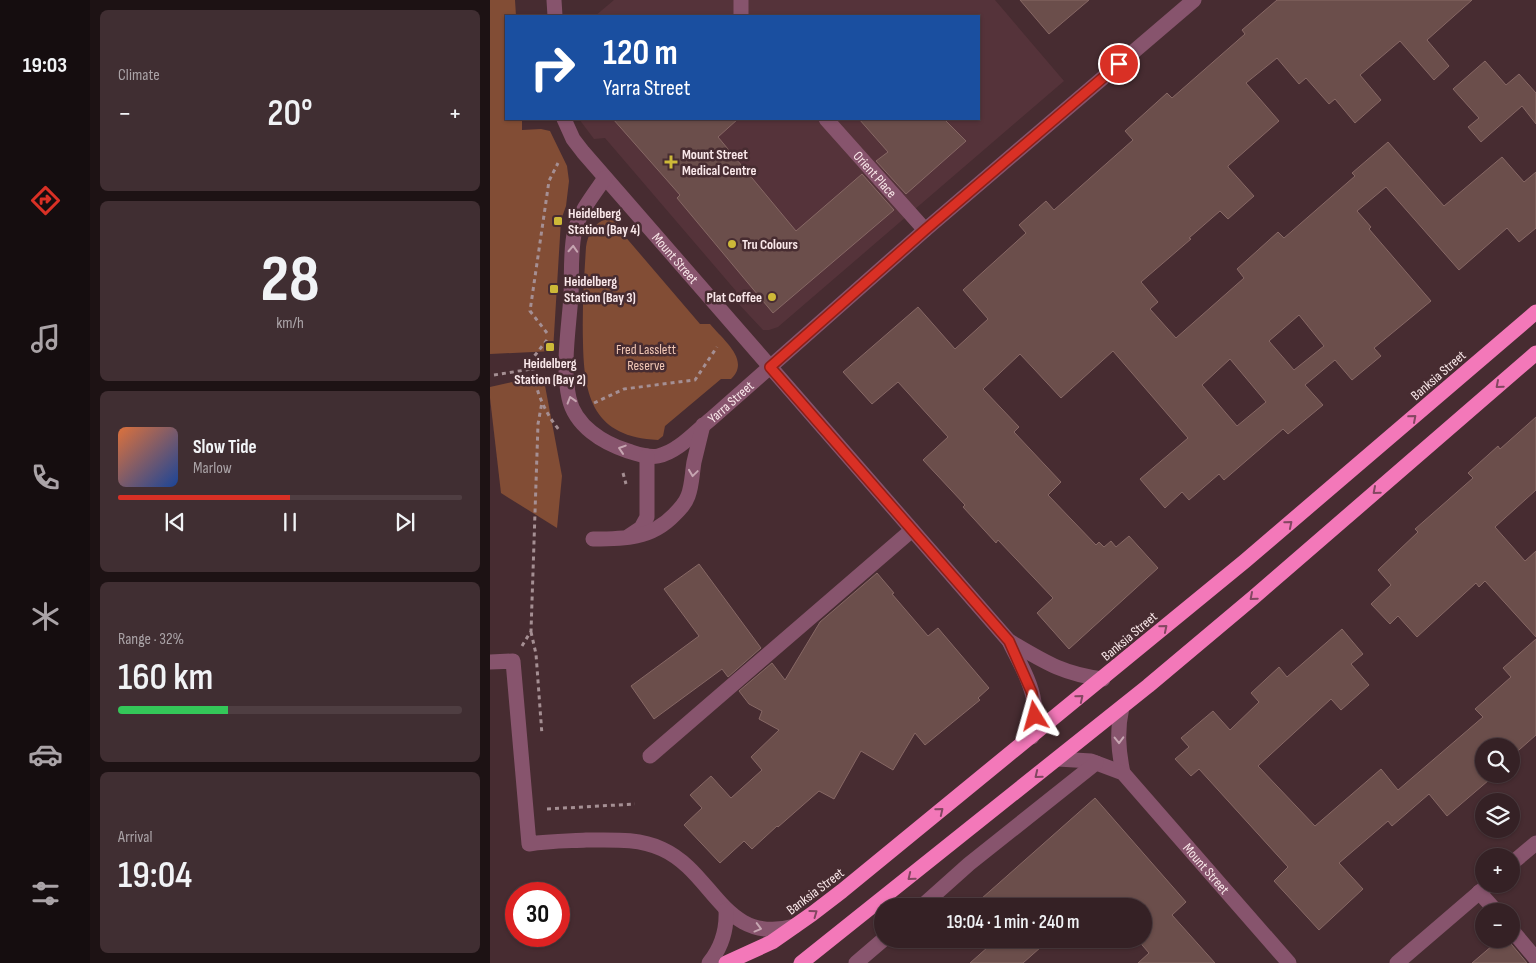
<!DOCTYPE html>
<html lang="en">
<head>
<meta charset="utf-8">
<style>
  body { margin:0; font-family:"Sofia Sans Condensed",sans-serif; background:#402e32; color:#f1f3f6; height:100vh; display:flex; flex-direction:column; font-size:19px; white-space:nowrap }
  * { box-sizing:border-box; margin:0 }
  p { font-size:16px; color:#aaa3a7 }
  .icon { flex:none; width:28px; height:28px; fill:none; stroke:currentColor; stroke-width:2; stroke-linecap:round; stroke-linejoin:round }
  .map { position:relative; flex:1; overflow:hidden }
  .drawer { display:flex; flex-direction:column; gap:10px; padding:10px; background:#1d1214; width:400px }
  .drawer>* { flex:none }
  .guide { position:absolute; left:15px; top:15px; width:475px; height:105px; border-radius:0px; box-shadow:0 1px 4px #0004,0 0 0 1px #4f3e42; background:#1a4fa0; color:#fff; overflow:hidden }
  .buttons { position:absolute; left:985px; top:738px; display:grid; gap:10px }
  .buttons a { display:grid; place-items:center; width:45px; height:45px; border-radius:50%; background:#352125; box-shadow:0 1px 4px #0004,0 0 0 1px #4f3e42; font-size:25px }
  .speed { position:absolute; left:15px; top:882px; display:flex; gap:10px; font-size:25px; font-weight:700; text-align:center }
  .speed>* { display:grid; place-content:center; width:65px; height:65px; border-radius:50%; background:#352125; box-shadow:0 1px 4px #0004,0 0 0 1px #4f3e42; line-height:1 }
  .speed .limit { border:8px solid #d22; background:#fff; color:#111 }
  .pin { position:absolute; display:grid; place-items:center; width:42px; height:42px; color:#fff; margin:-21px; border:2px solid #fff; border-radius:50%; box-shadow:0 1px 5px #0007 }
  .me { position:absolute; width:55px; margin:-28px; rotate:352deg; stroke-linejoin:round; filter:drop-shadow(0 0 4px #0008) }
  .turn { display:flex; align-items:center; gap:18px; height:105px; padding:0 15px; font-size:22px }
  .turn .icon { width:65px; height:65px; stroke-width:2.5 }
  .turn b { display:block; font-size:35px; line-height:42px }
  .big { font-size:38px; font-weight:600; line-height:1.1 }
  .drawer .widget { flex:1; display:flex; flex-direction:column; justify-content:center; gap:8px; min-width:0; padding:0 18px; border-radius:8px; background:#402e32 }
  .drawer .dial { align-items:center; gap:0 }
  .dial b { font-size:65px; line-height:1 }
  .song { display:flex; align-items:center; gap:15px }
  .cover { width:60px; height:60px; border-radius:8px; background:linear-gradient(135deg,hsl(20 70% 55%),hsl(220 70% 35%)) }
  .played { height:5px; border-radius:2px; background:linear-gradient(90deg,#d93025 50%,#4f3e42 50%) }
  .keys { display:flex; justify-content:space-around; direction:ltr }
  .heat { display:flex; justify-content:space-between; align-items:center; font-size:28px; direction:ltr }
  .charge { height:8px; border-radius:4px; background:linear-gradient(90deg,#34c759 32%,#4f3e42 0) }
  .trip { position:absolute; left:384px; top:898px; width:278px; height:50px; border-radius:25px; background:#352125; box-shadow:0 1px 4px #0004,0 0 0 1px #4f3e42; font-weight:600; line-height:50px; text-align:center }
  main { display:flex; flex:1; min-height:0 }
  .dock { display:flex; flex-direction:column; width:90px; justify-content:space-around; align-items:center; background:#150d0f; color:#aaa3a7 }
  .dock .icon { width:35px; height:35px }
  .dock .current { color:#d93025 }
  .dock b { font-size:22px; color:#f1f3f6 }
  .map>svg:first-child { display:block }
</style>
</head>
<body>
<main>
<nav class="dock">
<b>19:03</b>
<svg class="icon current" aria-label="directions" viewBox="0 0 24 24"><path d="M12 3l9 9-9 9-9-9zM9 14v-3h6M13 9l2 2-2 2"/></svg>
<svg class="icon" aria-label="music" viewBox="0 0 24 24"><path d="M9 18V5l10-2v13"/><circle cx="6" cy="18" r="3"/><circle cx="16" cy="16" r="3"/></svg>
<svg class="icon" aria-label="phone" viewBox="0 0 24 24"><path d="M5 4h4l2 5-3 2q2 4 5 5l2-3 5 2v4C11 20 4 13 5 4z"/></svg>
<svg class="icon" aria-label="climate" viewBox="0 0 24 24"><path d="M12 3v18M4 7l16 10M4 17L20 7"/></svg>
<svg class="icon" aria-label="car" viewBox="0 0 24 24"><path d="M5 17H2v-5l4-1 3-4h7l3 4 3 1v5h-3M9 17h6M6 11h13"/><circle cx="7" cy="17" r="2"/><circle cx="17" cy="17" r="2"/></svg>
<svg class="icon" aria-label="filters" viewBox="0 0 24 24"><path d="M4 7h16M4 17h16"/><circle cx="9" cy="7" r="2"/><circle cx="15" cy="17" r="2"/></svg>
</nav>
<section class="drawer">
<div class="widget"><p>Climate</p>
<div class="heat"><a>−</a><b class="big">20°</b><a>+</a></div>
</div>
<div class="widget dial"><b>28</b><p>km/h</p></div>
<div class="widget">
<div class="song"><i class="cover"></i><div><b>Slow Tide</b><p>Marlow</p></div></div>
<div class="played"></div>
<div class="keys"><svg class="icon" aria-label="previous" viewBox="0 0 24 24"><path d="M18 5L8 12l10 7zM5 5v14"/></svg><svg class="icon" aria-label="pause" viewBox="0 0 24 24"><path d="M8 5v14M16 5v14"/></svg><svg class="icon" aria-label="next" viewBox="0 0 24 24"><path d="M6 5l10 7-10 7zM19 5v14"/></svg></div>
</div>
<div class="widget"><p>Range · 32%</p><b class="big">160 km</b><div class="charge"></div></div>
<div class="widget"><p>Arrival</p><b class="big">19:04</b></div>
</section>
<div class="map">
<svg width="1046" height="963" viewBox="0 0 1046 963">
  <rect width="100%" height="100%" fill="#472c31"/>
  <path fill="#55333a" d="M124,0H505L574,81L288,327L279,330H273L245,300L246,291L115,138L104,139L89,119H489V16H105Z"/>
  <g fill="#824d35">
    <path d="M0,0H25L26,16H16V119H32V130L51,129L60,131L77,166L79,181L76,206L71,220L63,351L0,354Z"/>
    <path d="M117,218L127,220V227L210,324H220C233,340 261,360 241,379H231L175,426L173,436L168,440C104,437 94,398 93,343C92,311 94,279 96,247C98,233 104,224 117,218Z"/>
    <path d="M53,375L72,476L67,528L11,493L0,398V387Z"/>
  </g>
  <g fill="#6b4e4b" stroke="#876865" fill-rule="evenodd">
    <path d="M530,0H599L559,34Z"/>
    <path d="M787,0H982L937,40L959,66L944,80L910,41L870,75L891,100L865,123L845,99L839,104L816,78L809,84L787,58L756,83L789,121L738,166V167L764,196L738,219L730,211L699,238L701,239L651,282L668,302L660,309L686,338L754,278L747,269L788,232L794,238L865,176L862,173L898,142L954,206L1012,157L1034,182L1046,172V228L1029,242L1017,228L969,270L896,187L867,211L881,227L879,229L941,301L884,348L891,356L862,380L845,360L815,385L833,405L798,434L793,429L734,480L729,474L699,500L692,492L675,508L650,479L698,438L623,351L571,398L530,354L493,389L529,427L524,432L571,482L558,495L606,545L609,542L614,547L621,541L626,547L639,536L668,568L579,649L547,613L563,598L508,540L506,543L473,507L475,505L433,460L458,437L408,382L382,404L353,372L428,307L465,349L498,319L473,290L536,233L529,225L556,201L564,210L643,140L635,131L677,93L682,98L755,34L752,30ZM809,315L834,346L804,370L779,341ZM740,359L776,402L747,426L712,385Z"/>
    <path d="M995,61L1016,85L1029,74L1046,93V124L1032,106L991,142L978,127L989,118L963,89Z"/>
    <path d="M123,119H248L228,137L306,231L372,174L404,210L283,313L187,198L190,195Z"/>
    <path d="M369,119H454L476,141L416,194L386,161L398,152Z"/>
    <path d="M1046,417V490L1005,527L1035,561L1046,551V637L995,581L989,587L986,583L927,637L908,616L900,624L881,604L901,585L888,570L928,532L925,529L983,478L978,473L1008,446L1010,449Z"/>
    <path d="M209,564L271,648L238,677L232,669L164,719L141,686L209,636L174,589Z"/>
    <path d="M387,573L404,593L402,594L438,636L448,628L499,688L488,698L490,700L435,745L425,733L403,770L371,751L344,799L329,791L288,827L287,826L262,849L254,841L230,863L194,825L212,808L200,795L221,776L241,798L272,770L261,757L289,730L269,719L272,711L259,704L249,691L282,663L295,680L330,622Z"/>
    <path d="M852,629L873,654L861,664L879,685L851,710L841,699L768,766L825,826L891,769L908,790L993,717L985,709L1021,677L1013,668L1046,639V735L1021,757V746H994V774H1006L957,816L939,794L902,826L898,821L849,863L873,889L829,930L784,881L798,867L709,769L701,776L685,759L699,747L691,738L723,711L740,730L769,702L761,693L789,667L797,677Z"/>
    <path d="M605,798L696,902L682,915L725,963H648L659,953L647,939H652V906H498L491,899Z"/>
    <path d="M507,939H560L533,963H480Z"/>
    <path d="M1010,939H1017L1037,963H982Z"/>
  </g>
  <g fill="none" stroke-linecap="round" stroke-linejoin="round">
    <g stroke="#a58f93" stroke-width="3" stroke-dasharray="4 4" stroke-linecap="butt">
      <path d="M57,333L40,311L59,181L68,163"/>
      <path d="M57,340L42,359C43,385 53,411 70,431"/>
      <path d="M4,375L42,369"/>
      <path d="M104,403L134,389L205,380L227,347"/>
      <path d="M133,473L136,484"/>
      <path d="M41,632L46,654L52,735"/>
      <path d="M32,646L41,631L48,424L52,402"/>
      <path d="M57,809L145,804"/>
    </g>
    <g stroke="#87546d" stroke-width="15">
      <path d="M64,0L65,16"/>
      <path d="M251,16V0"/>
      <path id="s1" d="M74,119L83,139L93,152L519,641C528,660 541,681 544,702C545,714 543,725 542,737"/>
      <path id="s2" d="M336,119L435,230"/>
      <path id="s3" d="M115,178C104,194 90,211 85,230C80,249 82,275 81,295C79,327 72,366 79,398C85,426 113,443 138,451C148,454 158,458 168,456C188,452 206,431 221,419L435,230L704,0"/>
      <path d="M139,536L151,528L157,517V456"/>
      <path d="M103,539C134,539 161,539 184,515C190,509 195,504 198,496C202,486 202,474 204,462C207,450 210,437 213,425"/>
      <path d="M519,641C553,661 572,674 613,679"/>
      <path d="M0,662L23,661L39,844C58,841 77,841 96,840C122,840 148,838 172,849C225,873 233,946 305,926"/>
      <path d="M632,707C627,730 628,749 633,773"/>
      <path d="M160,756L422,530"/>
      <path id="s4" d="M568,759L601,761L633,773L799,963"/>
      <path d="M1021,864L1046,843"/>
      <path d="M989,892L1006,911"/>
      <path d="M432,906L479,864L606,763"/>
      <path d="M1021,929L1046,959"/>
      <path d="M219,963C232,947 237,930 236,910"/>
      <path d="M366,963L394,939"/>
      <path d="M907,963L999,884"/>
    </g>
    <g stroke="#f378b9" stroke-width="15">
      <path d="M236,963L282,942L322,914L352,891L755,561L1046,312"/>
      <path d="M311,963L658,686L764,597L1046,353"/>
    </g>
  </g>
  <defs><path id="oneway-chevron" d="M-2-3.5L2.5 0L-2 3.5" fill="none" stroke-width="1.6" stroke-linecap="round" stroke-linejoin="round" transform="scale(1.25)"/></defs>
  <g stroke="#c6a5b1">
    <use href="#oneway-chevron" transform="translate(83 249) rotate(-87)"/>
    <use href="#oneway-chevron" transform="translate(81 400) rotate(-107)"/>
    <use href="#oneway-chevron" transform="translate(132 449) rotate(-162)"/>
    <use href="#oneway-chevron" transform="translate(203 473) rotate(98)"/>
    <use href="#oneway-chevron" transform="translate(629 740) rotate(89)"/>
    <use href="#oneway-chevron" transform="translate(268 928) rotate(15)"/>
  </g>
  <g stroke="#834761">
    <use href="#oneway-chevron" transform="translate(1009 385) rotate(139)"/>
    <use href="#oneway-chevron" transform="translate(923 418) rotate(-41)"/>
    <use href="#oneway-chevron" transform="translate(886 491) rotate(139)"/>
    <use href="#oneway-chevron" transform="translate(799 524) rotate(-40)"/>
    <use href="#oneway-chevron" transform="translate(763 597) rotate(139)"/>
    <use href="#oneway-chevron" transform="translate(674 628) rotate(-40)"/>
    <use href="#oneway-chevron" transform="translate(590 698) rotate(-39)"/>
    <use href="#oneway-chevron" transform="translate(548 775) rotate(141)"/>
    <use href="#oneway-chevron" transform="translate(450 811) rotate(-39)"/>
    <use href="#oneway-chevron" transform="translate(421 877) rotate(141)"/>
    <use href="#oneway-chevron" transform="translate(324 913) rotate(-36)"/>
  </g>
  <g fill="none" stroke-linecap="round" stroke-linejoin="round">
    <g stroke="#8d1f18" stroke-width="12">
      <path id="route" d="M545,716L542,693L519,641L280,367L435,230L629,64"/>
    </g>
    <use href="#route" stroke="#d93025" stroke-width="9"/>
  </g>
  <g fill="#cdb938" stroke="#472c31" stroke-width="2">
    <path d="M178.5 154.5h5v5h5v5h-5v5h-5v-5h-5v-5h5z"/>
    <rect x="63" y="216" width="10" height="10" rx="2.5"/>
    <circle cx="242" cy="244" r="5"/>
    <rect x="59" y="284" width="10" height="10" rx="2.5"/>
    <circle cx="282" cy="297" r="5"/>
    <rect x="55" y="342" width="10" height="10" rx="2.5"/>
  </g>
  <g text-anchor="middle" stroke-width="5" stroke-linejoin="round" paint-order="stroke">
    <g font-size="14" font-weight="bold" fill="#f9e7e9" stroke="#472c31" text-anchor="start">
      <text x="192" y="159">Mount Street<tspan x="192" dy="16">Medical Centre</tspan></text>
      <text x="78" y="218">Heidelberg<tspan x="78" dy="16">Station (Bay 4)</tspan></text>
      <text x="252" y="249">Tru Colours</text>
      <text x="74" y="286">Heidelberg<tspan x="74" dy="16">Station (Bay 3)</tspan></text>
      <text x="272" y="302" text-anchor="end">Plat Coffee</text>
      <text x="60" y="368" text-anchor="middle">Heidelberg<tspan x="60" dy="16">Station (Bay 2)</tspan></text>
    </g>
    <g font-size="14" fill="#f9e7e9" stroke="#472c31">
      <text dy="5" stroke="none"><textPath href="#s2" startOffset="74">Orient Place</textPath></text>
      <text dy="5" stroke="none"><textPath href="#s1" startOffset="179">Mount Street</textPath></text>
      <text transform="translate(948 375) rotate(-41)" y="5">Banksia Street</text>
      <text dy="5" stroke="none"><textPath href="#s3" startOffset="434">Yarra Street</textPath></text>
      <text transform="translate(639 636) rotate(-40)" y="5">Banksia Street</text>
      <text dy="5" stroke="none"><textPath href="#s4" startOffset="194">Mount Street</textPath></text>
      <text transform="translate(325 891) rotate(-37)" y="5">Banksia Street</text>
    </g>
    <g font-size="14" fill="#f1c7b5" stroke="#472c31">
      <text x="156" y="354">Fred Lasslett<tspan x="156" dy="16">Reserve</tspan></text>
    </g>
  </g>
</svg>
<div class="buttons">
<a><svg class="icon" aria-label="search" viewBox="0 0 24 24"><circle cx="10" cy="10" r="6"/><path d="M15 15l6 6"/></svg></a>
<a><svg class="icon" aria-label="layers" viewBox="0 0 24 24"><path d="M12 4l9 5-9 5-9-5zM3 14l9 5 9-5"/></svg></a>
<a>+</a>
<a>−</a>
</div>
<div class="speed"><div class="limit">30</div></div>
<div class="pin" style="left:629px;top:64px;background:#d93025"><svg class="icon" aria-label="arrive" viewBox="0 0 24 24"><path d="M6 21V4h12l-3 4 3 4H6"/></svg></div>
<svg class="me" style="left:545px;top:716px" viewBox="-20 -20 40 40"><path d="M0-17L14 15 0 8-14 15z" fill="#d93025" stroke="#fff" stroke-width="4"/></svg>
<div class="trip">19:04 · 1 min · 240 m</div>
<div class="guide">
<div class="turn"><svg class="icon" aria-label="right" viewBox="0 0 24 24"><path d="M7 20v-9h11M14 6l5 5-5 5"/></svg><div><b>120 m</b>Yarra Street</div></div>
</div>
</div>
</main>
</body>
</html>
